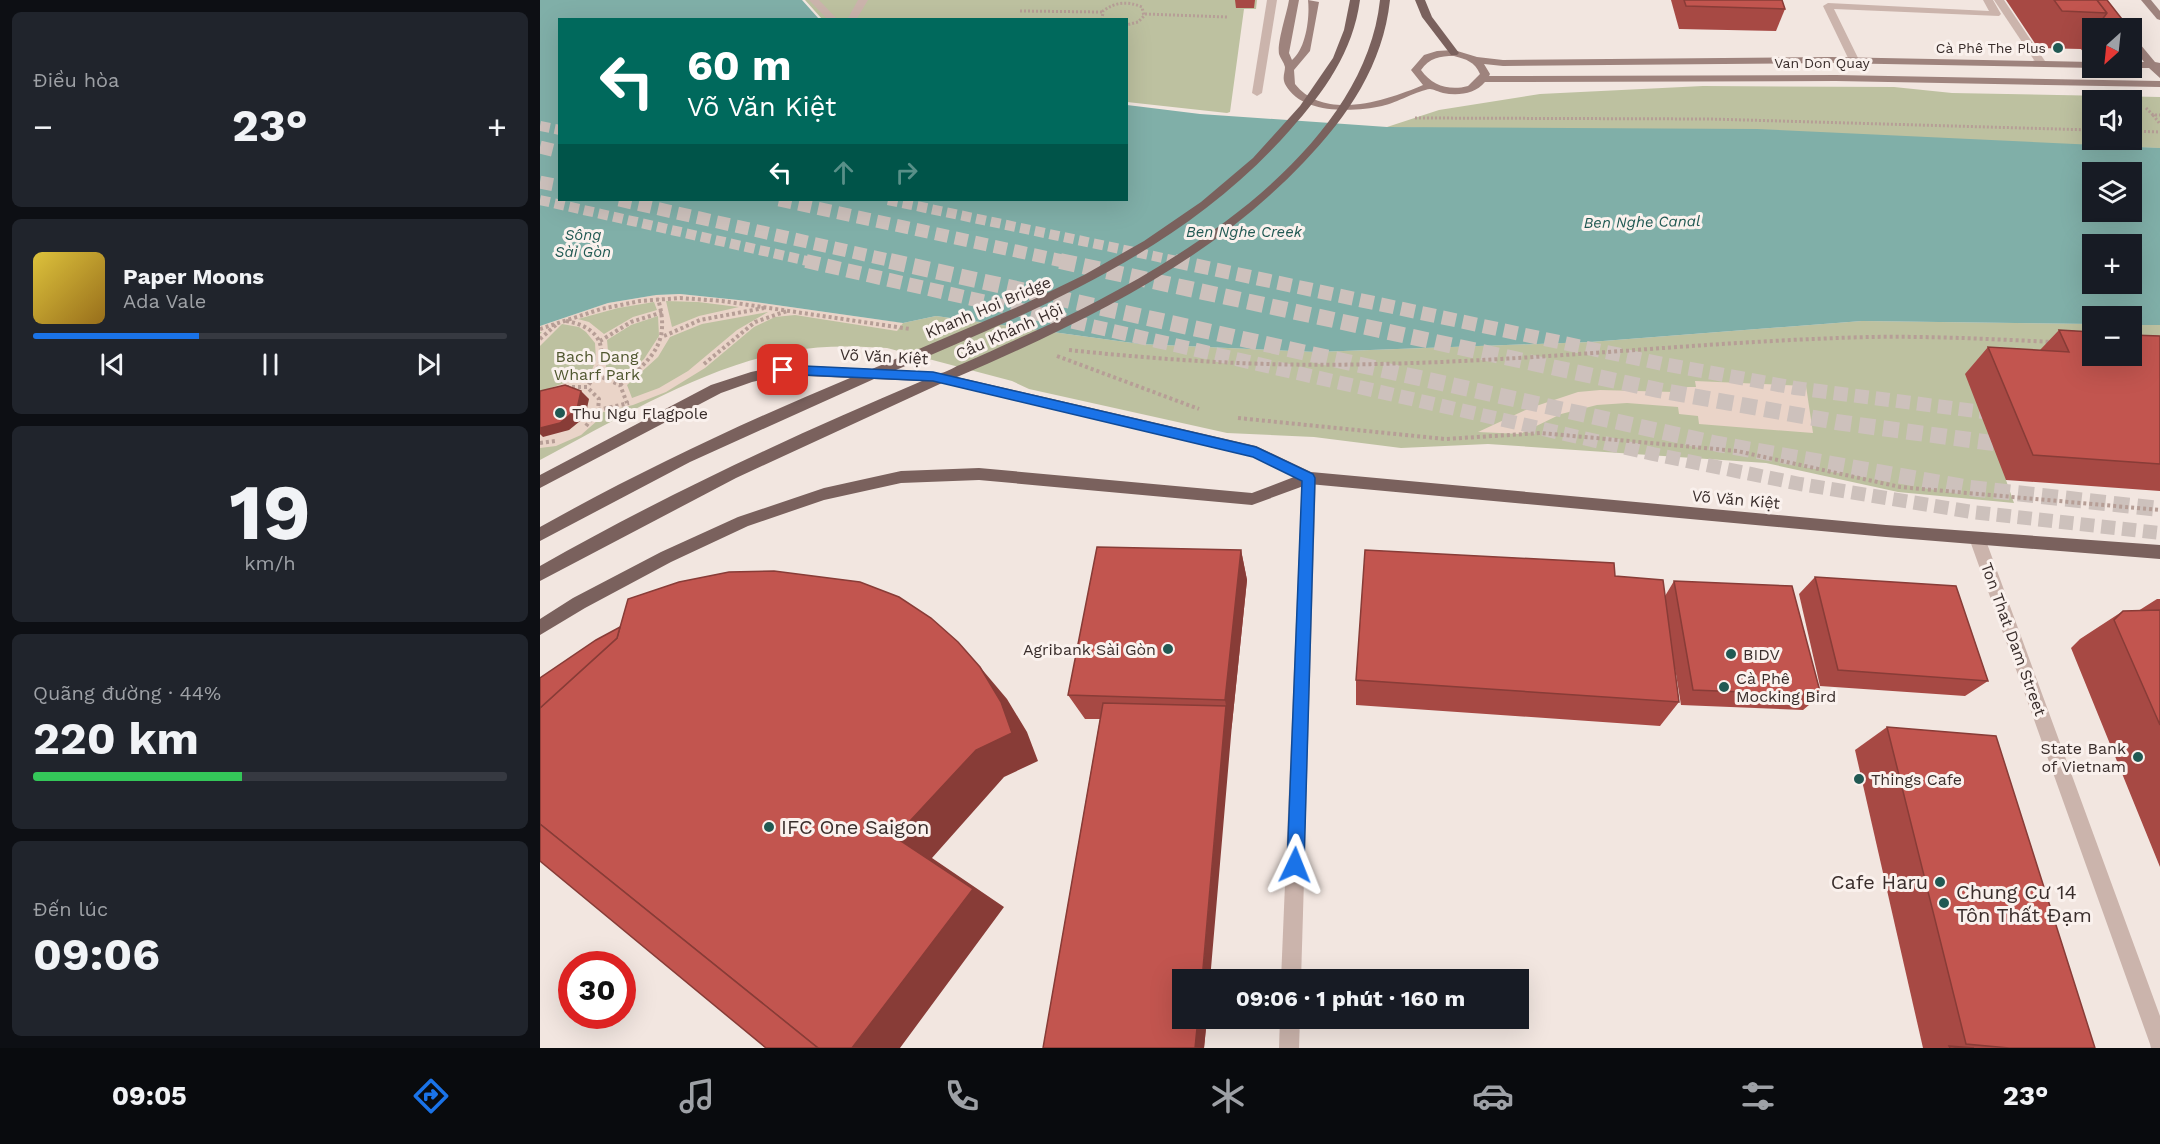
<!DOCTYPE html>
<html lang="vi">
<head>
<meta charset="utf-8">
<style>
  body { margin:0; font-family:"Work Sans",sans-serif; background:#20242c; color:#f1f3f6; height:100vh; display:flex; flex-direction:column; font-size:22px; white-space:nowrap }
  * { box-sizing:border-box; margin:0 }
  p { font-size:20px; color:#9ea1a6 }
  .icon { flex:none; width:33px; height:33px; fill:none; stroke:currentColor; stroke-width:2; stroke-linecap:round; stroke-linejoin:round }
  .map { position:relative; flex:1; overflow:hidden }
  .side { display:flex; flex-direction:column; gap:12px; padding:12px; background:#0d0f14; width:540px }
  .side>* { flex:none }
  .top-card { position:absolute; left:18px; top:18px; width:570px; height:183px; border-radius:0px; box-shadow:0 6px 24px #0002; background:#00695c; color:#fff; overflow:hidden }
  .needle { width:39px; rotate:207deg }
  .tools { position:absolute; left:1542px; top:18px; display:grid; gap:12px }
  .tools a { display:grid; place-items:center; width:60px; height:60px; border-radius:0px; background:#171b24; box-shadow:0 6px 24px #0002; font-size:30px }
  .speed { position:absolute; left:18px; top:951px; display:flex; gap:12px; font-size:30px; font-weight:700; text-align:center }
  .speed>* { display:grid; place-content:center; width:78px; height:78px; border-radius:50%; background:#171b24; box-shadow:0 6px 24px #0002; line-height:1 }
  .speed .limit { border:9px solid #d22; background:#fff; color:#111 }
  .pin { position:absolute; display:grid; place-items:center; width:51px; height:51px; color:#fff; margin:-26px; border-radius:12px; box-shadow:0 3px 9px #0006 }
  .me { position:absolute; width:66px; margin:-33px; rotate:2deg; stroke-linejoin:round; filter:drop-shadow(0 0 4px #0008) }
  .turn { display:flex; align-items:center; gap:21px; height:126px; padding:0 30px; font-size:27px }
  .turn .icon { width:78px; height:78px; stroke-width:2.5 }
  .turn b { display:block; font-size:42px; line-height:51px }
  .lanes { display:flex; align-items:center; height:57px; padding:0 30px; background:#0003; justify-content:center; gap:30px; direction:ltr }
  .lanes .off { opacity:.35 }
  .big { font-size:45px; font-weight:700; line-height:1.1 }
  .side .widget { flex:1; display:flex; flex-direction:column; justify-content:center; gap:9px; min-width:0; padding:0 21px; border-radius:9px; background:#20242c }
  .side .dial { align-items:center; gap:0 }
  .dial b { font-size:78px; line-height:1 }
  .song { display:flex; align-items:center; gap:18px }
  .cover { width:72px; height:72px; border-radius:9px; background:linear-gradient(135deg,hsl(50 70% 55%),hsl(40 70% 35%)) }
  .played { height:6px; border-radius:3px; background:linear-gradient(90deg,#1a73e8 35%,#363941 35%) }
  .keys { display:flex; justify-content:space-around; direction:ltr }
  .heat { display:flex; justify-content:space-between; align-items:center; font-size:33px; direction:ltr }
  .charge { height:9px; border-radius:4px; background:linear-gradient(90deg,#34c759 44%,#363941 0) }
  .trip { position:absolute; left:632px; top:969px; width:357px; height:60px; border-radius:0px; background:#171b24; box-shadow:0 6px 24px #0002; font-weight:700; line-height:60px; text-align:center }
  .menu { display:flex; height:96px; justify-content:space-around; align-items:center; background:#090b0e; color:#9ea1a6 }
  .menu .icon { width:42px; height:42px }
  .menu .on { color:#1a73e8 }
  .menu b { font-size:27px; color:#f1f3f6 }
  main { display:flex; flex:1; min-height:0 }
  .map>svg:first-child { display:block }
</style>
</head>
<body>
<main>
<section class="side">
<div class="widget"><p>Điều hòa</p>
<div class="heat"><a>−</a><b class="big">23°</b><a>+</a></div>
</div>
<div class="widget">
<div class="song"><i class="cover"></i><div><b>Paper Moons</b><p>Ada Vale</p></div></div>
<div class="played"></div>
<div class="keys"><svg class="icon" aria-label="previous" viewBox="0 0 24 24"><path d="M18 5L8 12l10 7zM5 5v14"/></svg><svg class="icon" aria-label="pause" viewBox="0 0 24 24"><path d="M8 5v14M16 5v14"/></svg><svg class="icon" aria-label="next" viewBox="0 0 24 24"><path d="M6 5l10 7-10 7zM19 5v14"/></svg></div>
</div>
<div class="widget dial"><b>19</b><p>km/h</p></div>
<div class="widget"><p>Quãng đường · 44%</p><b class="big">220 km</b><div class="charge"></div></div>
<div class="widget"><p>Đến lúc</p><b class="big">09:06</b></div>
</section>
<div class="map">
<svg width="1620" height="1048" viewBox="0 0 1620 1048">
  <rect width="100%" height="100%" fill="#f2e6e0"/>
  <g fill="#bdc1a0" fill-rule="evenodd">
    <path d="M265,0H717L716,9H704L690,112L687,113L587,102L586,20L282,19Z"/>
    <path d="M1163,86L1354,87L1412,93L1620,97V148L847,127L899,110L1000,94ZM1552,100H1592V140H1552Z"/>
    <path d="M116,295L363,323L396,316L600,344L776,352L1050,342L1322,321L1552,324V356H1592V325H1620V376L1466,480L1474,503L1358,492L1226,463L948,444L861,448L774,437L687,433L489,389L472,381L347,348C315,346 282,345 251,351C164,366 78,419 0,460V326Z"/>
  </g>
  <g fill="#ead4c8" fill-rule="evenodd">
    <path d="M140,294L208,301L363,323L357,331L255,315L235,317L214,327L165,368L126,392L93,405L63,412L58,420L41,435L16,446L0,448V435L29,430L45,417L49,399L5,390L27,382H47L56,360L55,343L46,332L39,327L22,324L0,346V334L2,332H0V326L68,303L116,295ZM126,301L158,302L199,307L159,316L132,327ZM114,302L117,310L93,317L64,334L49,322L38,319L78,308ZM228,312L197,330L148,371L119,388L92,398L87,385L118,357L130,337L162,324ZM118,316L119,336L104,359L81,380L65,373L68,351L67,340L91,325Z"/>
    <path d="M1155,381L1266,386L1273,433L1159,424L1158,416L1139,414L1138,407L1087,403L1057,405L1021,414L980,434L938,432L990,408L1038,392L1060,390L1134,392V387H1156Z"/>
  </g>
  <path fill="#80afa8" fill-rule="evenodd" d="M0,0H262L279,19L20,20V200H586L587,105L660,114L847,127L1217,129L1620,148V325H1592V316H1552V324L1322,321L1050,342L776,352L600,344L396,316L363,323L208,301L140,294L116,295L68,303L0,326ZM1552,172H1592V212H1552ZM1552,244H1592V284H1552Z"/>
  <g fill="none" stroke-linecap="round" stroke-linejoin="round">
    <g stroke="#cdc1bc" stroke-width="10" stroke-dasharray="10 5" stroke-linecap="butt">
      <path d="M0,126L20,130"/>
      <path d="M0,200L272,262"/>
      <path d="M348,200L642,262"/>
    </g>
    <g stroke="#cdc1bc" stroke-width="14" stroke-dasharray="14 7" stroke-linecap="butt">
      <path d="M266,261L1113,454L1260,484L1432,512L1620,533"/>
      <path d="M635,261L1123,364L1255,388L1459,414"/>
    </g>
    <g stroke="#cdc1bc" stroke-width="13" stroke-dasharray="13 7" stroke-linecap="butt">
      <path d="M0,147L20,152"/>
      <path d="M0,182L20,186"/>
      <path d="M79,200L357,262"/>
      <path d="M239,200L527,262"/>
    </g>
    <g stroke="#cdc1bc" stroke-width="16" stroke-dasharray="16 8" stroke-linecap="butt">
      <path d="M350,261L1178,444L1430,488L1620,509"/>
      <path d="M520,261L1118,390L1296,422L1475,446"/>
    </g>
    <g stroke="#b69e96" stroke-width="3" stroke-dasharray="2 2" stroke-linecap="butt">
      <path d="M480,11L562,12"/>
      <path d="M605,14L687,17"/>
      <path d="M562,20L563,11C575,2 588,1 602,7L604,16L598,22L586,25"/>
      <path d="M1606,108L1613,115H1620"/>
      <path d="M1613,115L1620,124"/>
      <path d="M875,118L1170,119L1552,130"/>
      <path d="M1592,131L1620,132"/>
    </g>
    <g stroke="#b69e96" stroke-width="4" stroke-dasharray="3 3" stroke-linecap="butt">
      <path d="M26,321C67,328 70,357 47,387"/>
      <path d="M0,329L61,309L100,301L140,298L182,301L370,329"/>
      <path d="M124,336L160,320L224,308"/>
      <path d="M0,339L17,324"/>
      <path d="M60,341L91,322L123,312"/>
      <path d="M529,350C631,361 733,367 835,364C1001,361 1165,341 1330,337C1391,336 1452,339 1513,342"/>
      <path d="M517,356L659,409"/>
      <path d="M164,364L215,322L247,311"/>
      <path d="M57,375L80,385L87,403"/>
      <path d="M80,385C112,359 131,343 118,299"/>
      <path d="M26,387H47L59,399L58,410L46,426"/>
      <path d="M58,410L89,403"/>
      <path d="M698,418L905,439L1001,433L1197,451L1360,487L1620,510"/>
      <path d="M0,443L15,441"/>
    </g>
    <g fill="#cbb4ac" fill-rule="evenodd">
      <path d="M269,0H279L298,20H288Z"/>
      <path d="M318,0H328L316,20H307Z"/>
      <path d="M727,0H737L722,93L717,96L712,93Z"/>
      <path d="M1443,0H1453L1461,14L1459,16L1294,9L1319,60L1314,63L1309,60L1283,6L1288,3L1449,11Z"/>
      <path d="M1454,0H1464L1507,64L1506,66H1498Z"/>
    </g>
    <g fill="#cbb4ac" fill-rule="evenodd">
      <path d="M769,472L774,474L776,478L761,980H741L762,478L764,474Z"/>
      <path d="M1437,532L1442,533L1445,538L1620,1016V1048H1611L1610,1044L1429,538L1432,533Z"/>
      <path d="M740,1018H760L759,1048H739Z"/>
    </g>
    <g fill="#9e837d" fill-rule="evenodd">
      <path d="M749,0H759L749,53L752,60C766,49 770,17 768,0L779,2L770,51L754,70L755,84C785,122 848,100 883,85L871,70L884,55L897,51L914,50L937,57L963,60L1291,57L1552,62L1554,68L1291,63L963,66L944,64L950,74L949,76L1296,75L1620,81V87L1296,81L945,82C935,94 918,96 903,93C899,92 893,89 890,89C879,90 856,103 842,106C814,112 761,115 745,84C742,77 745,73 745,67C744,62 740,58 739,54C737,42 747,13 749,0ZM914,56C926,59 935,62 940,74L928,86C910,91 892,86 881,70C889,58 900,56 914,56Z"/>
      <path d="M1601,0H1611L1620,11V20L1617,19Z"/>
      <path d="M1592,37L1595,38L1615,62L1620,63V78L1609,68H1590L1592,62H1604L1592,46Z"/>
    </g>
    <g fill="#7a615d" fill-rule="evenodd">
      <path d="M810,0H820C813,52 784,92 750,130C643,251 501,308 356,370C367,370 392,374 401,373C407,372 416,366 422,364C443,355 464,345 484,336C617,278 823,159 840,0H850C843,65 808,116 764,162C668,263 544,322 417,377L716,446L771,472L1346,525L1620,545V559L1346,537L769,484L712,505L439,480L361,483L284,500L208,526L131,562L45,608L0,635V619L33,598L121,552L198,517L284,488L361,471L439,468L712,493L754,477L713,457L402,383L196,478L0,581V566C123,496 252,436 382,381L334,379L150,462L0,541V527C100,471 204,422 310,378L243,375L212,382L181,393L0,488V475L171,385L211,372L243,365L332,369L482,305L544,275L604,241L661,202L713,158L760,106L793,58L804,30Z"/>
      <path d="M875,0H885L892,17L919,53L917,55H911L882,17Z"/>
    </g>
  </g>
  <g fill="#a74944">
    <path d="M695,0H715L714,8H696Z"/>
    <path d="M1131,0H1242L1245,9L1236,31L1139,29Z"/>
    <path d="M1466,0H1567L1589,28H1552V54L1544,53L1541,49L1498,48Z"/>
    <path d="M1519,330L1620,336V491L1466,480L1425,374L1448,347L1500,350Z"/>
    <path d="M701,550L707,580L692,724L642,1018H667L664,1048H503L560,719H545L528,695Z"/>
    <path d="M1075,576L1125,596L1134,581L1281,695L1263,710L1141,705L1135,668L1139,702L1120,726L816,705V680Z"/>
    <path d="M1275,577L1448,681L1425,696L1280,686L1259,594Z"/>
    <path d="M1617,599H1620V867L1531,648L1540,639L1583,611H1598Z"/>
    <path d="M1347,727L1555,1048H1383L1315,750Z"/>
  </g>
  <g fill="#883c37">
    <path d="M41,391L49,399L45,417L29,430L3,437L0,434V428Z"/>
    <path d="M701,550L707,580L692,724L670,980H662L686,706L685,700Z"/>
    <path d="M440,667L467,699L487,732L498,761L464,777L392,858L464,907L360,1048H294L355,837Z"/>
    <path d="M658,1018H667L664,1048H655Z"/>
  </g>
  <g fill="#c2554f" stroke="#883c37" stroke-width="1.5">
    <path d="M1144,0H1242L1245,9L1146,6Z"/>
    <path d="M1514,0H1557L1567,13L1522,11Z"/>
    <path d="M1557,0H1567L1589,28H1556L1567,13Z"/>
    <path d="M1519,330L1552,332V356H1592V335L1620,336V464L1493,455L1448,347L1529,352Z"/>
    <path d="M25,385L41,391L37,409L20,423L0,428V391Z"/>
    <path d="M557,547L701,550L685,700L528,695Z"/>
    <path d="M825,550L1074,563L1075,576L1123,580L1139,702L816,680Z"/>
    <path d="M234,571L320,582L359,597L391,618L418,642L440,667L461,702L472,733L436,750L355,837L433,889L312,1048H278L0,824V708L77,638L88,599L139,582L189,572Z"/>
    <path d="M1275,577L1416,586L1448,681L1298,670Z"/>
    <path d="M1134,581L1252,586L1281,695L1153,690Z"/>
    <path d="M1620,610V725L1574,620L1583,611Z"/>
    <path d="M80,627L77,638L0,708V678L56,640Z"/>
    <path d="M563,703L686,706L662,980H642V1018H658L655,1048H503Z"/>
    <path d="M1347,727L1456,736L1555,1048H1469L1426,1044Z"/>
    <path d="M0,824L278,1048H226L0,861Z"/>
    <path d="M1409,1046L1434,1048H1410Z"/>
  </g>
  <path fill="#1a73e8" stroke="#114b97" stroke-width="1.5" d="M243,365L393,372L716,447L773,474L775,478L764,865L761,871L755,874L749,871L747,865L762,481L713,457L393,381L243,374L237,370Z"/>
  <g fill="#215953" stroke="#faf1ed" stroke-width="2">
    <circle cx="1518" cy="48" r="6"/>
    <circle cx="20" cy="413" r="6"/>
    <circle cx="628" cy="649" r="6"/>
    <circle cx="1191" cy="654" r="6"/>
    <circle cx="1184" cy="687" r="6"/>
    <circle cx="1598" cy="757" r="6"/>
    <circle cx="1319" cy="779" r="6"/>
    <circle cx="229" cy="827" r="6"/>
    <circle cx="1400" cy="882" r="6"/>
    <circle cx="1404" cy="903" r="6"/>
  </g>
  <g text-anchor="middle" stroke-width="6" stroke-linejoin="round" paint-order="stroke">
    <g font-size="14" fill="#392d2b" stroke="#faf1ed" text-anchor="end">
      <text x="1506" y="53">Cà Phê The Plus</text>
    </g>
    <g font-size="14" fill="#392d2b" stroke="#faf1ed">
      <text x="1282" y="68">Van Don Quay</text>
    </g>
    <g font-size="15" font-style="italic" fill="#215953" stroke="#faf1ed">
      <text transform="translate(1102 222) rotate(-1)" y="5">Ben Nghe Canal</text>
      <text x="704" y="237">Ben Nghe Creek</text>
      <text x="43" y="240">Sông<tspan x="43" dy="17">Sài Gòn</tspan></text>
    </g>
    <g font-size="16" fill="#392d2b" stroke="#faf1ed">
      <text transform="translate(448 307) rotate(-23)" y="6">Khanh Hoi Bridge</text>
      <text transform="translate(469 331) rotate(-24)" y="6">Cầu Khánh Hội</text>
      <text transform="translate(344 356) rotate(3)" y="6">Võ Văn Kiệt</text>
      <text transform="translate(1196 499) rotate(5)" y="6">Võ Văn Kiệt</text>
      <text transform="translate(1474 639) rotate(70)" y="6">Ton That Dam Street</text>
    </g>
    <g font-size="16" fill="#50572f" stroke="#faf1ed">
      <text x="57" y="362">Bach Dang<tspan x="57" dy="18">Wharf Park</tspan></text>
    </g>
    <g font-size="16" fill="#392d2b" stroke="#faf1ed" text-anchor="start">
      <text x="32" y="419">Thu Ngu Flagpole</text>
      <text x="616" y="655" text-anchor="end">Agribank Sài Gòn</text>
      <text x="1203" y="660">BIDV</text>
      <text x="1196" y="684">Cà Phê<tspan x="1196" dy="18">Mocking Bird</tspan></text>
      <text x="1586" y="754" text-anchor="end">State Bank<tspan x="1586" dy="18">of Vietnam</tspan></text>
      <text x="1331" y="785">Things Cafe</text>
    </g>
    <g font-size="20" fill="#392d2b" stroke="#faf1ed" text-anchor="start">
      <text x="241" y="834">IFC One Saigon</text>
      <text x="1388" y="889" text-anchor="end">Cafe Haru</text>
      <text x="1416" y="899">Chung Cư 14<tspan x="1416" dy="23">Tôn Thất Đạm</tspan></text>
    </g>
  </g>
</svg>
<div class="tools">
<a><svg class="needle" viewBox="-14 -14 28 28"><path d="M0-13l5 13h-10z" fill="#e53935"/><path d="M0 13l5-13h-10z" fill="#9ea1a6"/></svg></a>
<a><svg class="icon" aria-label="sound" viewBox="0 0 24 24"><path d="M4 9h4l5-4v14l-5-4H4zM17 9q2 3 0 6"/></svg></a>
<a><svg class="icon" aria-label="layers" viewBox="0 0 24 24"><path d="M12 4l9 5-9 5-9-5zM3 14l9 5 9-5"/></svg></a>
<a>+</a>
<a>−</a>
</div>
<div class="speed"><div class="limit">30</div></div>
<div class="pin" style="left:243px;top:370px;background:#d93025"><svg class="icon" aria-label="arrive" viewBox="0 0 24 24"><path d="M6 21V4h12l-3 4 3 4H6"/></svg></div>
<svg class="me" style="left:755px;top:865px" viewBox="-20 -20 40 40"><path d="M0-17L14 15 0 8-14 15z" fill="#1a73e8" stroke="#fff" stroke-width="4"/></svg>
<div class="trip">09:06 · 1 phút · 160 m</div>
<div class="top-card">
<div class="turn"><svg class="icon" aria-label="left" viewBox="0 0 24 24"><path d="M17 20v-9H6M10 6l-5 5 5 5"/></svg><div><b>60 m</b>Võ Văn Kiệt</div></div>
<div class="lanes"><svg class="icon" aria-label="left" viewBox="0 0 24 24"><path d="M17 20v-9H6M10 6l-5 5 5 5"/></svg><svg class="icon off" aria-label="ahead" viewBox="0 0 24 24"><path d="M12 20V5M6 11l6-6 6 6"/></svg><svg class="icon off" aria-label="right" viewBox="0 0 24 24"><path d="M7 20v-9h11M14 6l5 5-5 5"/></svg></div>
</div>
</div>
</main>
<nav class="menu">
<b>09:05</b>
<svg class="icon on" aria-label="directions" viewBox="0 0 24 24"><path d="M12 3l9 9-9 9-9-9zM9 14v-3h6M13 9l2 2-2 2"/></svg>
<svg class="icon" aria-label="music" viewBox="0 0 24 24"><path d="M9 18V5l10-2v13"/><circle cx="6" cy="18" r="3"/><circle cx="16" cy="16" r="3"/></svg>
<svg class="icon" aria-label="phone" viewBox="0 0 24 24"><path d="M5 4h4l2 5-3 2q2 4 5 5l2-3 5 2v4C11 20 4 13 5 4z"/></svg>
<svg class="icon" aria-label="climate" viewBox="0 0 24 24"><path d="M12 3v18M4 7l16 10M4 17L20 7"/></svg>
<svg class="icon" aria-label="car" viewBox="0 0 24 24"><path d="M5 17H2v-5l4-1 3-4h7l3 4 3 1v5h-3M9 17h6M6 11h13"/><circle cx="7" cy="17" r="2"/><circle cx="17" cy="17" r="2"/></svg>
<svg class="icon" aria-label="filters" viewBox="0 0 24 24"><path d="M4 7h16M4 17h16"/><circle cx="9" cy="7" r="2"/><circle cx="15" cy="17" r="2"/></svg>
<b>23°</b>
</nav>
</body>
</html>
